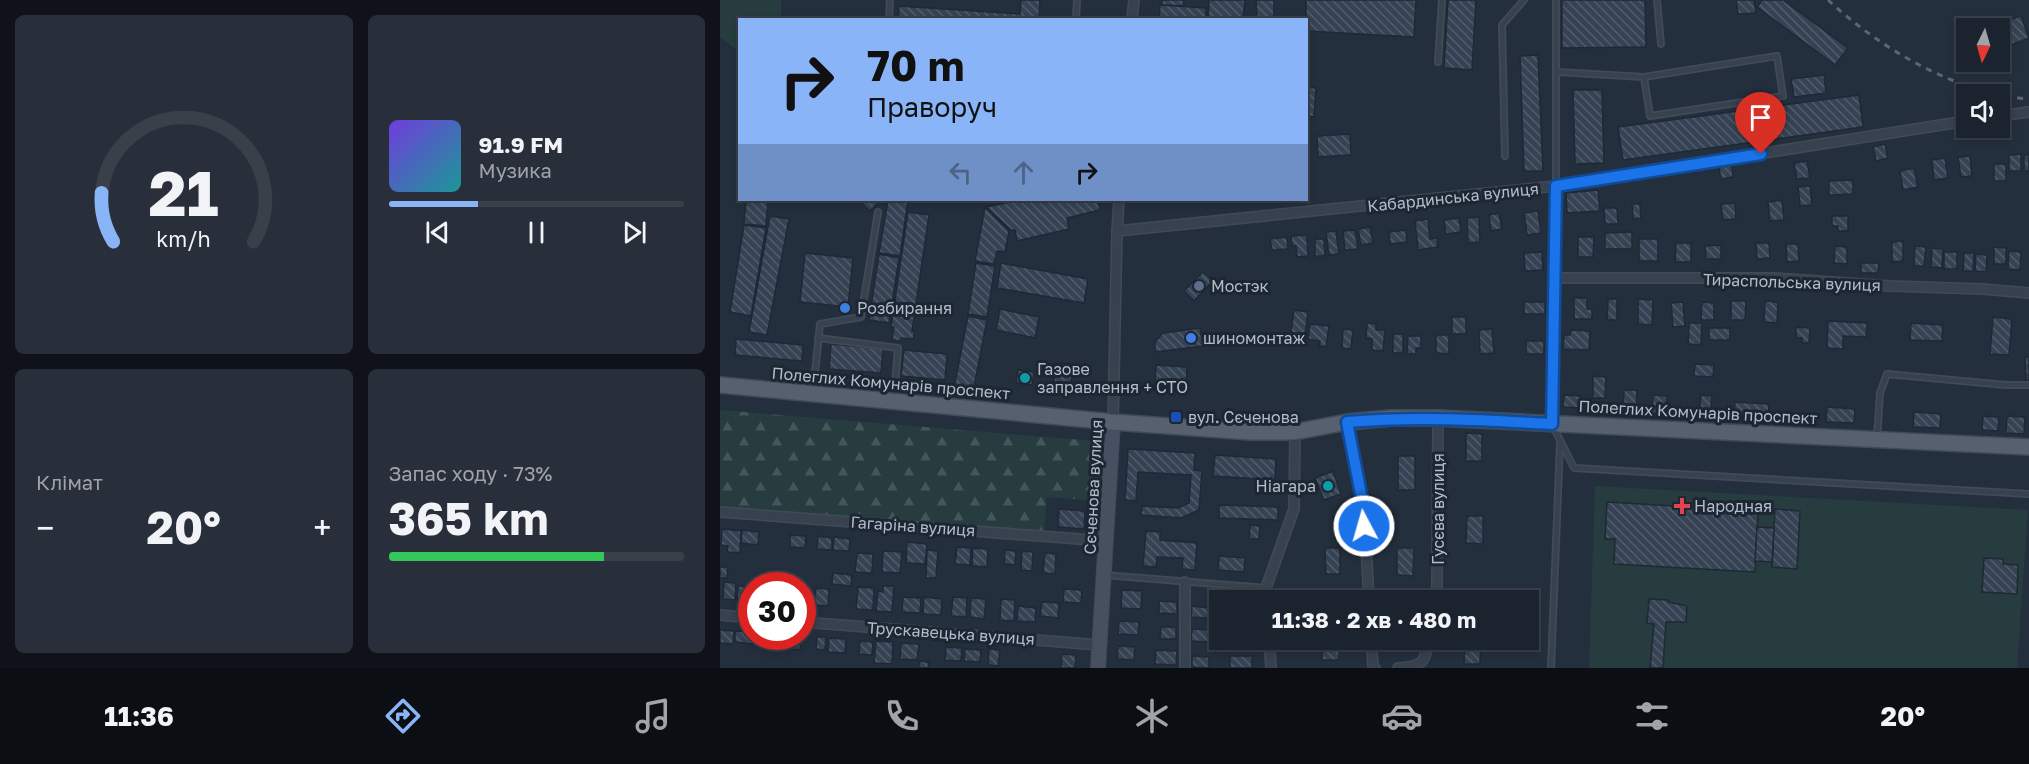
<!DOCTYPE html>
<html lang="uk">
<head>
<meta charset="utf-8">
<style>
  body { margin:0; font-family:"Golos Text",sans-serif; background:#282f3a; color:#f1f3f6; height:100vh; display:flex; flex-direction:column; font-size:22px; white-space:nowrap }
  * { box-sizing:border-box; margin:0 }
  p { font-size:20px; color:#a0a4aa }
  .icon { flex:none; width:33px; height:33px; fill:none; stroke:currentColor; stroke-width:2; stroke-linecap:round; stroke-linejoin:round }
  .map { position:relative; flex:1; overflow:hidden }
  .details { display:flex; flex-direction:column; gap:15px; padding:15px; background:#0f1319; width:720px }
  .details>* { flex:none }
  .top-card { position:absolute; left:18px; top:18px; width:570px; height:183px; border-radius:0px; box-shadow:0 3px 9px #0003,0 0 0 2px #39404a; background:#8ab4f8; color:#111; overflow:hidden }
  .needle { width:39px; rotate:185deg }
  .buttons { position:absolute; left:1236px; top:18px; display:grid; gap:12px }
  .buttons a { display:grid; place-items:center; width:54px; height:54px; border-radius:0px; background:#1b232e; box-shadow:0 3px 9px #0003,0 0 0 2px #39404a; font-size:30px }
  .speed { position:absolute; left:18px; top:572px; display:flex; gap:12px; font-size:30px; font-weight:700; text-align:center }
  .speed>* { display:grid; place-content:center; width:78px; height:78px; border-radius:50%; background:#1b232e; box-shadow:0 3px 9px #0003,0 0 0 2px #39404a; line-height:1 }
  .speed .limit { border:9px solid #d22; background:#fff; color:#111 }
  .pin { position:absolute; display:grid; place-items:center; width:51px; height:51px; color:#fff; margin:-62px -26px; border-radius:50% 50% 50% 0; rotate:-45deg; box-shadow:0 0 6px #0007 }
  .pin .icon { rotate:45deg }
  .me { position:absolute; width:66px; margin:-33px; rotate:354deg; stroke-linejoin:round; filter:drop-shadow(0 0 4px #0008) }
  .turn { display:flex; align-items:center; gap:21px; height:126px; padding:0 30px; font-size:27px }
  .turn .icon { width:78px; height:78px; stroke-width:2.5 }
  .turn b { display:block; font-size:42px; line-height:51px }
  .lanes { display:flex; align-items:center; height:57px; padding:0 30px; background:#0003; justify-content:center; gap:30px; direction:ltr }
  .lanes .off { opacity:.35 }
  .big { font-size:45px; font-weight:700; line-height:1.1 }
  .details .card { flex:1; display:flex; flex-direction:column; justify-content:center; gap:9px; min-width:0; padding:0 21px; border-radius:9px; background:#282f3a }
  .details .dial { align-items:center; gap:0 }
  .dial svg { height:156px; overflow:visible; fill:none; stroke:#39404a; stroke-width:7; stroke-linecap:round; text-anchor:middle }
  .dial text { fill:#f1f3f6; stroke:none }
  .song { display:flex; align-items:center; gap:18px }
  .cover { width:72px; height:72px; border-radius:9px; background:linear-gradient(135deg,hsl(260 70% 55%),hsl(180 70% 35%)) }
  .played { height:6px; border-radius:3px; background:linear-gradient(90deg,#8ab4f8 30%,#39404a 30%) }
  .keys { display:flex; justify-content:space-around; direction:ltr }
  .heat { display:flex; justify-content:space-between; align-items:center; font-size:33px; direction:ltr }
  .charge { height:9px; border-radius:4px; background:linear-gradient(90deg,#34c759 73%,#39404a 0) }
  .details .tiles { flex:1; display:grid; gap:15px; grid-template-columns:repeat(2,1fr) }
  .trip { position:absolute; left:489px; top:590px; width:330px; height:60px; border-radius:0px; background:#1b232e; box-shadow:0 3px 9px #0003,0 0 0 2px #39404a; font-weight:700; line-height:60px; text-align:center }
  .dock { display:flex; height:96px; justify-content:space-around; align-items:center; background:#0b0e12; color:#a0a4aa }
  .dock .icon { width:42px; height:42px }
  .dock .selected { color:#8ab4f8 }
  .dock b { font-size:27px; color:#f1f3f6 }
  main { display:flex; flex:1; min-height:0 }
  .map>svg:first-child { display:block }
</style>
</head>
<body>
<main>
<section class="details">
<div class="tiles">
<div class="card dial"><svg viewBox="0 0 100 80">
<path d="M14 69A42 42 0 1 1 86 69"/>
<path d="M14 69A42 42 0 0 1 8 44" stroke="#8ab4f8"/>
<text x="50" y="56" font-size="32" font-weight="700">21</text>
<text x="50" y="72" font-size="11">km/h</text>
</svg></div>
<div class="card">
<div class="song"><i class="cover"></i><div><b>91.9 FM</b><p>Музика</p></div></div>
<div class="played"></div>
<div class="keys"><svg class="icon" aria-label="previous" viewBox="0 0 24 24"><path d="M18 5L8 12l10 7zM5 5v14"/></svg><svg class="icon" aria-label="pause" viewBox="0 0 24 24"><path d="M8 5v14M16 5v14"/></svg><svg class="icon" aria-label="next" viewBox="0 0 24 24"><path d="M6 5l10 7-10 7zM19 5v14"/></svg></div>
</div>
<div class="card"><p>Клімат</p>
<div class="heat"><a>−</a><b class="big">20°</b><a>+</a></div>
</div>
<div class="card"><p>Запас ходу · 73%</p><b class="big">365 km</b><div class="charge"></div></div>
</div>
</section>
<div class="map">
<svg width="1309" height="668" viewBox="0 0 1309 668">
  <defs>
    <pattern id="forest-firs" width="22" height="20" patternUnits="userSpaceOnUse" patternTransform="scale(1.5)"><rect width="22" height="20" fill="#263c3f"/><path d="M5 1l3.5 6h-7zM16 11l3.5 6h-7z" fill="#435659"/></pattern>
    <pattern id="building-back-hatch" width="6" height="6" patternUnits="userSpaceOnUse" patternTransform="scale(1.5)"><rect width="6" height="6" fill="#364354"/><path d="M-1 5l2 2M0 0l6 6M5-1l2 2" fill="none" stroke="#515c6b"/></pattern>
  </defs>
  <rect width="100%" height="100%" fill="#242f3e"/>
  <g fill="#263c3f">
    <path d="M0,0H61V19L20,20L19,52L0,37Z"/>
    <path d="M875,486L1308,510L1297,668H869Z"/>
  </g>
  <path fill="url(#forest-firs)" d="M0,410L387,442L381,501L327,497L324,531L0,508Z"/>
  <g fill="url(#building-back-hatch)" stroke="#1f2835" stroke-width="1.5">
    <path d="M301,0H320L319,20H178L179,6L300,14Z"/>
    <path d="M442,0H464L463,6L442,5Z"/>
    <path d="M489,0H525L523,20L488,19Z"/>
    <path d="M536,0H554V20H537Z"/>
    <path d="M586,0H696L694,37L586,31Z"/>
    <path d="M728,0H756L752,70L724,68Z"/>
    <path d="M842,0H925L926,47L842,48Z"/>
    <path d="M1016,0H1034L1036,13L1018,14Z"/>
    <path d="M1042,0H1063L1128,48L1115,65L1037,7Z"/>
    <path d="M440,5L486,8V19L439,17Z"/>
    <path d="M1301,16L1309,38L1291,45L1283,22Z"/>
    <path d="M818,55L823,171H804L800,56Z"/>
    <path d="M1104,75L1106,93L1074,97L1071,79Z"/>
    <path d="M586,87L596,88L594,117L586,116Z"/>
    <path d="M853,90H882L884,163L855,164Z"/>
    <path d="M1139,95L1143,127L903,160L898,127Z"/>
    <path d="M630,134L631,155L598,157L597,136Z"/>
    <path d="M1165,144L1168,158L1156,161L1153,147Z"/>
    <path d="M1301,154V171H1289V155Z"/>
    <rect x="1304" y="155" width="5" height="16"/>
    <path d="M1250,156L1252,176L1241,177L1238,157Z"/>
    <path d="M1225,158L1228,178L1214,180L1212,160Z"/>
    <path d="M1087,161L1090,178L1077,179L1074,163Z"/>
    <rect x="1274" y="164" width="12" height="17"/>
    <path d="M1012,165L1013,177L1001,179L999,167Z"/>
    <path d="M1194,168L1198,187L1183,190L1180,171Z"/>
    <path d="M1133,180V194L1109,195V181Z"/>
    <path d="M1090,186L1092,205L1080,206L1078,187Z"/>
    <path d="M878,190L880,211L847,213L846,193Z"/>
    <path d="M26,200H48L46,226L24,224Z"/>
    <path d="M140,200H161L150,211L139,201Z"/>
    <path d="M168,200H188L180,256L159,253Z"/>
    <path d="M299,200H378L380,210L347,218L349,229L297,241L295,230H291L266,207Z"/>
    <path d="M1062,200L1064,220L1050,221L1048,202Z"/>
    <path d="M1015,203L1016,219L1003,220L1001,204Z"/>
    <path d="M912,204H920L921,218L913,219Z"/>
    <path d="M265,207L289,231L285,252L277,251L274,264L255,261Z"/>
    <path d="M884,208H897L898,224H885Z"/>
    <path d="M818,211L821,233L807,235L804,213Z"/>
    <path d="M188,212L209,215L192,331L195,332L193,339L182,338L180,341L172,340L174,327H171Z"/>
    <path d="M779,213L782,229L771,231L769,215Z"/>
    <path d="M50,216L69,219L47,335L29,332Z"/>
    <path d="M1112,216H1128V231H1118V226H1112Z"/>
    <path d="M759,217L760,242L748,243L747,218Z"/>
    <path d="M739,218L741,232L726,234L724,220Z"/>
    <path d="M708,219L710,239L717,238L718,247L698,250L695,221Z"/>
    <path d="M24,225L46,228L31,316L10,312Z"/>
    <path d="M650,227L653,243L641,245L638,229Z"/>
    <path d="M635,230L638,249L625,250L623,231Z"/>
    <path d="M686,230L687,242L670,244L669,232Z"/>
    <path d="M616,231L619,254L609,255L606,232Z"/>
    <path d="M912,232V249H885V233Z"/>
    <path d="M587,235L588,256L577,257L576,246H572L571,236Z"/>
    <path d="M567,237L568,249L552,250L550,239Z"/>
    <path d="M858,237H874L873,257H858Z"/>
    <path d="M595,239H604L605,256H595Z"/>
    <rect x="919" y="239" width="19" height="22"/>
    <path d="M1183,241V261L1172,262V242Z"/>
    <path d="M956,243H971V262H955Z"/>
    <path d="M1036,243H1049L1050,258L1037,259Z"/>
    <path d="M1066,244H1078L1079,261L1067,262Z"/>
    <path d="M1001,245V259H986L985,246Z"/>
    <path d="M1115,246L1127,247V264L1114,263Z"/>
    <path d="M1195,246L1206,247L1204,266H1194Z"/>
    <path d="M1274,247L1286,248V264H1274Z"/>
    <path d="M1212,248L1223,249L1222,268L1211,267Z"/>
    <path d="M1289,251L1301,252L1300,270L1288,269Z"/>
    <path d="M822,252L823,270L805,271L804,253Z"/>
    <rect x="1224" y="252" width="13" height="17"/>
    <path d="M85,253L133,258L128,307L80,302Z"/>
    <path d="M1244,253H1254L1253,271H1243Z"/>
    <path d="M159,254L179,258L169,323L149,320Z"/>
    <path d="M1256,254L1267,255L1266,272L1255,271Z"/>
    <path d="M256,263L275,266L267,317L248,314Z"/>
    <path d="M281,263L368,279L364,303L277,288Z"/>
    <path d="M1141,263H1159L1158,273H1141Z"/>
    <path d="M483,272L493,281L474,301L464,291Z"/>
    <path d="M854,298H867V309H872V319H854Z"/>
    <path d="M888,299H897V320H887Z"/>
    <path d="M918,299L933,300L932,325L918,324Z"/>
    <path d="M1011,301H1026L1025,320H1011Z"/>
    <path d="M1045,301L1058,302L1057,323L1044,322Z"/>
    <rect x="804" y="302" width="21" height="12"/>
    <path d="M963,302L965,326L953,327L951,303Z"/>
    <path d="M982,302L994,303V320H981Z"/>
    <path d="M280,309L319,317L315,338L276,330Z"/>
    <path d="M574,310L588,312L585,335L571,333Z"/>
    <path d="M248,316L267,320L253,392L234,388Z"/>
    <rect x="732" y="317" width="14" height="17"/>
    <path d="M1273,317L1292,319L1289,355L1270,354Z"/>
    <path d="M1108,321L1147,323L1146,337L1123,336V349L1107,348Z"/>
    <path d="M647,323L656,324V330H665L663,351L652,350V339L646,338Z"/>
    <path d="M969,323H982L981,345L968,344Z"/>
    <path d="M1191,323L1223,325L1222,341L1190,340Z"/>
    <path d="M590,324L609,326L606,347L599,346L600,341L588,339Z"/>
    <path d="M1076,327L1090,328L1089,343H1082V338H1076Z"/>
    <path d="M480,328L483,346L435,352V342L443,333Z"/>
    <rect x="989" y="328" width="21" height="12"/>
    <path d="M623,329L633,330L631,349L622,348Z"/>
    <path d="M772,329L774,353L760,354L759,330Z"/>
    <path d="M851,330L870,331L869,350L843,349L844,335H850Z"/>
    <rect x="673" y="334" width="10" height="19"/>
    <path d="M716,335H729V354L716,353Z"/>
    <path d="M688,336H701V348H696V354H687Z"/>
    <path d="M16,339L83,345L82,361L15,355Z"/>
    <rect x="806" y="341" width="18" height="13"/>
    <path d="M111,344L163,349L161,373L109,369Z"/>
    <path d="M184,350L227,354L225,380L181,376Z"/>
    <path d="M1305,357H1309V380H1306Z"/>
    <path d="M335,363L353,364L351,385L334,384Z"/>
    <path d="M975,364L994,365L993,377L974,376Z"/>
    <path d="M436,365L467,367L466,385L435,383Z"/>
    <path d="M298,370L314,372L312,385L296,383Z"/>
    <path d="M873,376L886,377L885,398H873Z"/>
    <path d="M904,390H917L916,411H903Z"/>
    <path d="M844,395L861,396V408L843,407Z"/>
    <path d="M933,395L947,396L946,414L932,413Z"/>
    <path d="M981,395L992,396L990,416L979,415Z"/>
    <path d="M1015,402L1049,404L1048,418L1014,416Z"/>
    <path d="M1107,407L1135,409L1134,423L1106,422Z"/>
    <path d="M1194,412L1221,414L1220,428L1193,427Z"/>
    <path d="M1263,416L1279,417L1278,431L1262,430Z"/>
    <path d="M1287,416L1305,417L1304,434L1286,433Z"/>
    <path d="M746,433L762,434V461H746Z"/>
    <path d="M408,449L475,453L474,470L482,471L479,510L461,518L421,515L422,506L458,508L469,503L471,475L418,472L416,501L405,500Z"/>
    <path d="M495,455L556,459L555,480L493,476Z"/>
    <rect x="678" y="456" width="17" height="34"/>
    <path d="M613,471L621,494L604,500L595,478Z"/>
    <path d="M887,502L1038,511L1035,572L894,564L895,539H885Z"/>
    <path d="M499,505L558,507V520L499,518Z"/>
    <path d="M339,509L365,511L364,529L338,527Z"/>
    <path d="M1055,509L1080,511L1077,569L1052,567Z"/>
    <path d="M747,516H763V544L746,543Z"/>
    <path d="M530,525L540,526L539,539H529Z"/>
    <path d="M1037,527L1054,528L1052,562L1035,561Z"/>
    <path d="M2,529L21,531L20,553L7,552L8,546L1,545Z"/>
    <path d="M22,530L39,532L38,545L21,543Z"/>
    <path d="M426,531L440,532V540L477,543L475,570L462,569L463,558L437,557L436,567L423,566Z"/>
    <path d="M70,535L86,536L85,548L70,547Z"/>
    <path d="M98,536L112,538V550L97,549Z"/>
    <path d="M114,537L130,539L129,551L113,550Z"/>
    <path d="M187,542L207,544L205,564L186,563Z"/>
    <path d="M237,547L251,548L250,565L235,564Z"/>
    <path d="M253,548L268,549L267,567L252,566Z"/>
    <path d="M605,548H620V574H606Z"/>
    <path d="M677,548H694L693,576L677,575Z"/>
    <path d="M207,550L218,551L216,578H206Z"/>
    <path d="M285,550L296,551L295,565L284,564Z"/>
    <path d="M163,551L182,552L180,573L162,572Z"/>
    <path d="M302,551L313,552L312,571L301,570Z"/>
    <path d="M137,553L153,554L152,573L135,572Z"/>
    <path d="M325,553L336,554L335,574L323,573Z"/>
    <path d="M499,556L525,558L524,572L498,570Z"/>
    <path d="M1264,558L1283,559V564L1298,565L1297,594L1262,592Z"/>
    <path d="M0,567H8L7,578H0Z"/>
    <path d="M113,573L132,575L131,586L112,584Z"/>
    <path d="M4,582L16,583L15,600L3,599Z"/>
    <path d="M18,586L32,587V601L17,600Z"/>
    <path d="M163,586H174L172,612L156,611L158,591L163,592Z"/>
    <path d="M138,587L154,588L153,610L136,609Z"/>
    <path d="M96,588L109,589L108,606L94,605Z"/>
    <path d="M502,588L513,589L512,600H501Z"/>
    <path d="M344,589L362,590L361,603L343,602Z"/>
    <path d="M402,590L422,591L421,609L401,608Z"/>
    <path d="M183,597L201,598L200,613L182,612Z"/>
    <path d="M204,597L222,599L221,615L203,614Z"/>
    <path d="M233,597L247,598L246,617L231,616Z"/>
    <path d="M251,598L266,599L264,619L250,617Z"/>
    <path d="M281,599L295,600L294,621L280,620Z"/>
    <path d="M929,599L948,600V602L967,606L966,622H946L943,668H930L934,624L927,623Z"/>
    <path d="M439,601L457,602V614L439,613Z"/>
    <path d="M322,602L339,603L338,618L320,616Z"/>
    <path d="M298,606L316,608L315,622L297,621Z"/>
    <path d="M472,606L489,608L488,618L471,617Z"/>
    <path d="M399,621L419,622L418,635L398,634Z"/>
    <path d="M441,627H456V639H440Z"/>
    <path d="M472,629L489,630L488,642L471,641Z"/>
    <path d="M0,630L14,631L13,644L0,643Z"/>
    <path d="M15,631L32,632L33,644L15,642Z"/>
    <path d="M45,636H60L59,648L44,646Z"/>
    <path d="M63,636H81L80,650L62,648Z"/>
    <path d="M97,637H106L105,650L96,649Z"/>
    <path d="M109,638L126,639L125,653L108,652Z"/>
    <path d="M517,639H529V647L517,646Z"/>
    <path d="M603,639H619V660H602Z"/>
    <path d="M745,639H761L760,664H744Z"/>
    <path d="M140,641L153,642L152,655L139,654Z"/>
    <path d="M156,641L173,642L172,664L154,663Z"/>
    <path d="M181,643L199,644L197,660L180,659Z"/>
    <path d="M398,646L415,647L414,660L397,659Z"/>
    <path d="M226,647L242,648L241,661L225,660Z"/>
    <path d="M245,649L261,650L260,662L244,661Z"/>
    <path d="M269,649L280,650L278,666L268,665Z"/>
    <path d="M436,650L457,651L456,665L435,664Z"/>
    <path d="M342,654L356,655L355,668H341Z"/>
    <path d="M472,656L489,657V668L472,667Z"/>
    <rect x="510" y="656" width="22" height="12"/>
    <path d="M199,661L209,662L208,668H199Z"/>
  </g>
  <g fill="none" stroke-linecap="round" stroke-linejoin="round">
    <g stroke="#414a57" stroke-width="8">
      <g id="lane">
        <path d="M937,0L941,44"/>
        <path d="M169,20L170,0"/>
        <path d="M356,20L357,0"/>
        <path d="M718,62L722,0"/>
        <path d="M837,72L924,77L1057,56L1063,96L930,116L924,77"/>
        <path d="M785,156L782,25L804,0"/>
        <path d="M836,186V0"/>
        <path d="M98,338L178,348L174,398"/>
        <path d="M93,392L100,324L141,317L158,212"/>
        <path d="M833,426L854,468L1309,494"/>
        <path d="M1157,438L1160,393L1167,374L1286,385H1309"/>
        <path d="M384,575L546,588"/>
        <path d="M831,668L840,443"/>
      </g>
    </g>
    <g stroke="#414a57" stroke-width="12">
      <g id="street">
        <path d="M412,20L414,0"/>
        <path d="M1280,116L1309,112"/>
        <path d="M397,231L836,186L1246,121"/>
        <path d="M835,278H1054L1170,286L1262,289L1309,293"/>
        <path d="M393,422L397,231L399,200"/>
        <path d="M627,422L644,509L649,600"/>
        <path d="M832,424L836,186"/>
        <path d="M0,512L386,541"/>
        <path d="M465,582V668"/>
        <path d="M547,600L546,588L574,509L575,432"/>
        <path d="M715,600L717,586L718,418"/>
        <path d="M0,615L32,618"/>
        <path d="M82,622L380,645"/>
        <path d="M549,639L551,668"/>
        <path d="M651,639L653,666L655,668"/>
        <path d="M678,668C703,667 705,662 709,639"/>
      </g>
    </g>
    <g stroke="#414a57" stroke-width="16">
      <path id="secondary" d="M378,668L393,422"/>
    </g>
    <g stroke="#414a57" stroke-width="18">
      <path id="primary" d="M0,385L393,422L531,432H575L627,422L671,418H718L1309,447"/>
    </g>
    <use href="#lane" stroke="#38414e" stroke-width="4.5"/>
    <use href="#street" stroke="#38414e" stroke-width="9"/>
    <use href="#secondary" stroke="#465061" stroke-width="14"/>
    <use href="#primary" stroke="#56606e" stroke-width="15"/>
    <path stroke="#5a6575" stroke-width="3" stroke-dasharray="6 6" stroke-linecap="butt" d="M1108,0C1161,49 1235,93 1309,99"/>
  </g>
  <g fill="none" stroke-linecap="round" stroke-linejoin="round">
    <g stroke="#114b97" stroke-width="15">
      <path id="route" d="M644,526V510L627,422C696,416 763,420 832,424L836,186L1041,154"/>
    </g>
    <use href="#route" stroke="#1a73e8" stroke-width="10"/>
  </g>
  <circle fill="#5c6f8a" stroke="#1d2633" stroke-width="2" cx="479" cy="286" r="6"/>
  <g fill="#3f7fe0" stroke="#1d2633" stroke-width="2">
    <circle cx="125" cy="308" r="6"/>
    <circle cx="471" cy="338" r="6"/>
  </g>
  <g fill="#0f9aa8" stroke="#1d2633" stroke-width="2">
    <circle cx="305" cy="378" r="6"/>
    <circle cx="608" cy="486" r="6"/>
  </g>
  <rect fill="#1a4fb4" stroke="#1d2633" stroke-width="2" x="450" y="411" width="12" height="12" rx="3"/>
  <path fill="#e0444e" stroke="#1d2633" stroke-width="2" d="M959 497h6v6h6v6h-6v6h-6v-6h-6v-6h6z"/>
  <g text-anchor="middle" stroke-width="6" stroke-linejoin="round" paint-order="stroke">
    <g font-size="16" fill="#b4bcc9" stroke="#1d2633">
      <text transform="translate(733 197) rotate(-6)" y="6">Кабардинська вулиця</text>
      <text transform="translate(1072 282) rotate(2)" y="6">Тираспольська вулиця</text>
      <text transform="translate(171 383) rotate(5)" y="6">Полеглих Комунарів проспект</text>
      <text transform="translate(978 412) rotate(3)" y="6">Полеглих Комунарів проспект</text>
      <text transform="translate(373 487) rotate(-87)" y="6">Сєченова вулиця</text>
      <text transform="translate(718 509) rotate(-90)" y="6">Гусєва вулиця</text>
      <text transform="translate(193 526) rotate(4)" y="6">Гагаріна вулиця</text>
      <text transform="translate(231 633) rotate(4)" y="6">Трускавецька вулиця</text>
    </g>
    <g font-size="16" fill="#b4bcc9" stroke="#1d2633" text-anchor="start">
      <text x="491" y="292">Мостэк</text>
      <text x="137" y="314">Розбирання</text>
      <text x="483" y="344">шиномонтаж</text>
      <text x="317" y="375">Газове<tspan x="317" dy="18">заправлення + СТО</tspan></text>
      <text x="468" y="423">вул. Сєченова</text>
      <text x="596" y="492" text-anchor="end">Ніагара</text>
      <text x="974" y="512">Народная</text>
    </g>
  </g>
</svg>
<div class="buttons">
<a><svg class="needle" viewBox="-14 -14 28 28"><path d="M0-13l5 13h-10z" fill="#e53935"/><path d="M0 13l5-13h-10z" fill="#a0a4aa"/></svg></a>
<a><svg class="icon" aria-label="sound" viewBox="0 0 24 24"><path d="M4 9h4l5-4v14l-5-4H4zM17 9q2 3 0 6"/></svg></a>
</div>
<div class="speed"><div class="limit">30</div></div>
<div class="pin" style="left:1041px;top:154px;background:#d93025"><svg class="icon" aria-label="arrive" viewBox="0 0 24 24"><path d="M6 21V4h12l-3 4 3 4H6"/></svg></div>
<svg class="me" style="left:644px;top:526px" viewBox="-20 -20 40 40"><circle r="17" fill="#1a73e8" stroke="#fff" stroke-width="3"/><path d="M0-11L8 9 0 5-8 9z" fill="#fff"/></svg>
<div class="trip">11:38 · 2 хв · 480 m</div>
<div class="top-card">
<div class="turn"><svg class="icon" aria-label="right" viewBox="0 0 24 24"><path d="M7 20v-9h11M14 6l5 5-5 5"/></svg><div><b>70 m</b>Праворуч</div></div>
<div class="lanes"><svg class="icon off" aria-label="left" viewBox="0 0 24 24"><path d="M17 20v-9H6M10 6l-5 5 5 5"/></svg><svg class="icon off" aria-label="ahead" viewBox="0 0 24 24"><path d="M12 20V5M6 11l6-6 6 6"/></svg><svg class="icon" aria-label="right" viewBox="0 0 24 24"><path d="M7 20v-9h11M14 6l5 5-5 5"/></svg></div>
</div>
</div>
</main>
<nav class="dock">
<b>11:36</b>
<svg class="icon selected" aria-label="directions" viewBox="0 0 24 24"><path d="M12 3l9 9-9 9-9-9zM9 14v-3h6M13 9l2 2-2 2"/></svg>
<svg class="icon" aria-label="music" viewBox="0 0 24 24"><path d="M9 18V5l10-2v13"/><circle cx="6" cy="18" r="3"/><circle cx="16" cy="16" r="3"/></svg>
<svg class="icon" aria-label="phone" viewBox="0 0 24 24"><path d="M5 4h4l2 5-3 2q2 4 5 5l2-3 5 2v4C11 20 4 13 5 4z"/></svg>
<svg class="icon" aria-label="climate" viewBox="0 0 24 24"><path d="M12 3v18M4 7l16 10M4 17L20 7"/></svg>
<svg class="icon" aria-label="car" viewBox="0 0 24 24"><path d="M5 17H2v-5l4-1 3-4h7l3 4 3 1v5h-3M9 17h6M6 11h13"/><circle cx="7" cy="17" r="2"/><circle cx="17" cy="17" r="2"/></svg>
<svg class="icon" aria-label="filters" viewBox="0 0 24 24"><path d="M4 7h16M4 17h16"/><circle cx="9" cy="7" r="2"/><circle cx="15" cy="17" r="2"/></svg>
<b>20°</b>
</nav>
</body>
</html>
